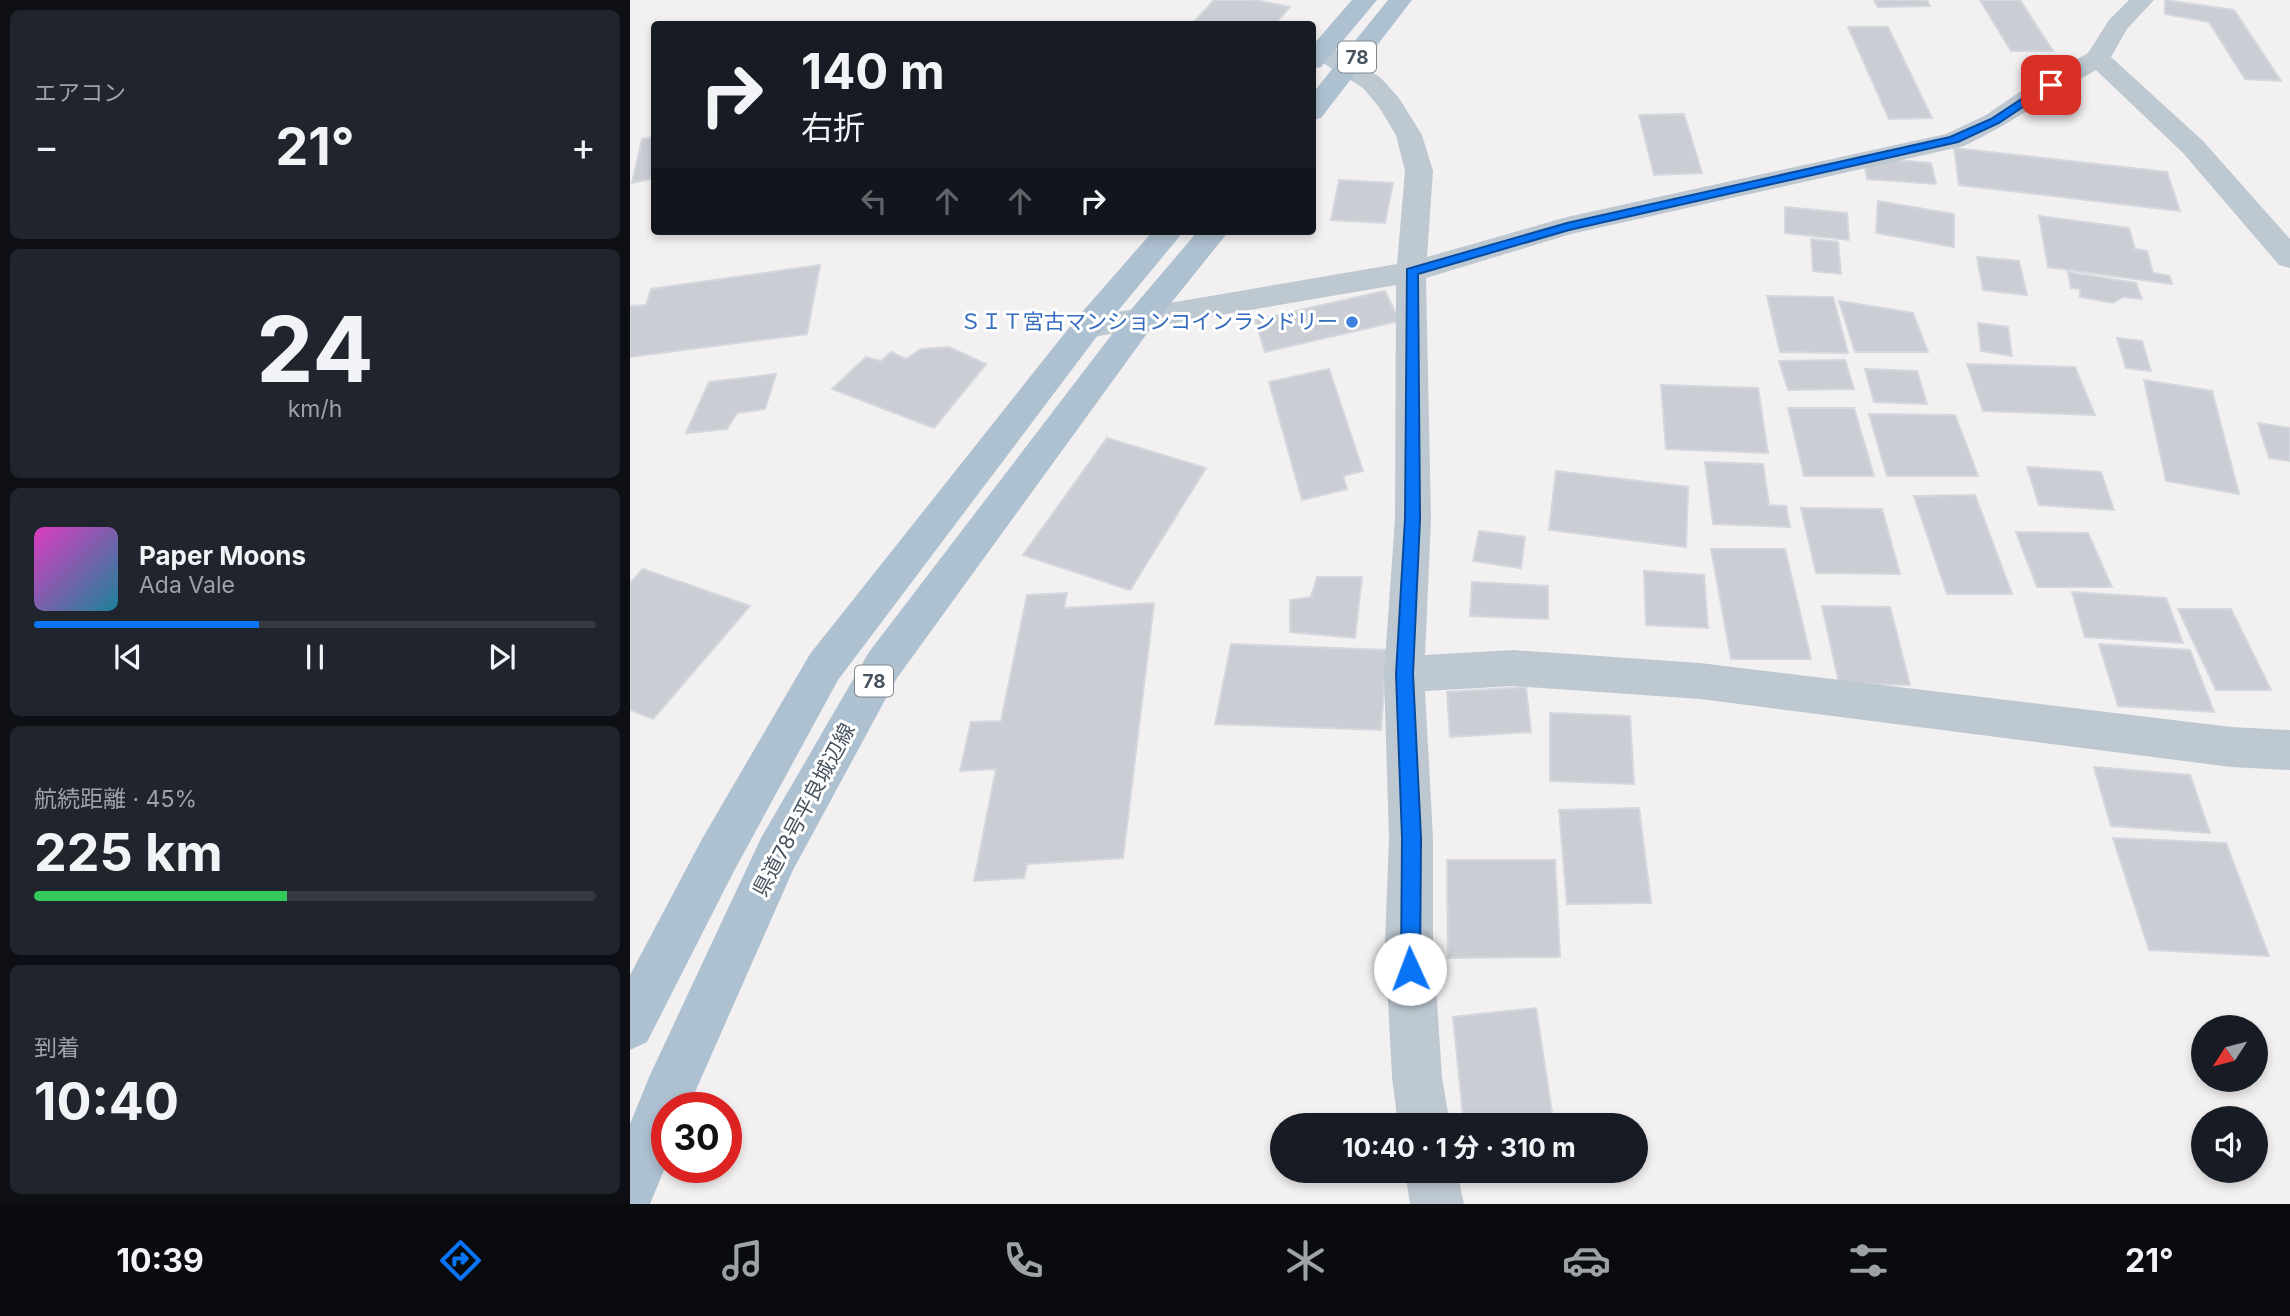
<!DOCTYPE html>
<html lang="ja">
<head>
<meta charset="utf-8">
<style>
  body { margin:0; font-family:Inter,"Noto Sans JP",sans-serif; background:#20242c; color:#f1f3f6; height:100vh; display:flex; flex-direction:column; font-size:26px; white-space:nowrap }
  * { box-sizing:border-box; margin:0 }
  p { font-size:23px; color:#9ea1a6 }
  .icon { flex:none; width:38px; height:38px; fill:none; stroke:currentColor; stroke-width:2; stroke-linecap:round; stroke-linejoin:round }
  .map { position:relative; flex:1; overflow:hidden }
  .side { display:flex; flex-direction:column; gap:10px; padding:10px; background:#0d0f14; width:630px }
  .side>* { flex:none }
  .banner { position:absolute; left:21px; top:21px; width:665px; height:214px; border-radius:7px; box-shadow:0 4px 10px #0003; background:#171b24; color:#f1f3f6; overflow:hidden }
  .needle { width:46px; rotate:234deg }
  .buttons { position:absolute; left:1561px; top:1015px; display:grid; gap:14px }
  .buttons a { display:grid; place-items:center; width:77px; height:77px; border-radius:50%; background:#171b24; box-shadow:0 4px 10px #0003; font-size:35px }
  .speed { position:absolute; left:21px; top:1092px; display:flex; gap:14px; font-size:35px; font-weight:700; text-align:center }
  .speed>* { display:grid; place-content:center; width:91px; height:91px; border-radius:50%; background:#171b24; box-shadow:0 4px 10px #0003; line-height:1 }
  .speed .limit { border:10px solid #d22; background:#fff; color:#111 }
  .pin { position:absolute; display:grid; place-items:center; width:60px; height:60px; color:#fff; margin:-30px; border-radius:14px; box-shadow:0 4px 10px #0006 }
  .me { position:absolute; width:77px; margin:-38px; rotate:358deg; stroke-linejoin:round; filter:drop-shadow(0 0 5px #0008) }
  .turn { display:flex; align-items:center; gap:24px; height:147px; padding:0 35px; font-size:32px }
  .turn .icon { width:91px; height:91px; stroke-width:2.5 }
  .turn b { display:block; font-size:49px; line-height:60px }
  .lanes { display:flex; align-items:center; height:66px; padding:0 35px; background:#0003; justify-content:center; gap:35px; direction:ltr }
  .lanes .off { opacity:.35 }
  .big { font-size:52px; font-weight:700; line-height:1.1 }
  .side .card { flex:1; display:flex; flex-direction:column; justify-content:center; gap:10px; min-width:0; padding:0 24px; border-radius:10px; background:#20242c }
  .side .dial { align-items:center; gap:0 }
  .dial b { font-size:91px; line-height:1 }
  .song { display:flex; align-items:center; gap:21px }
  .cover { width:84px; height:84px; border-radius:10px; background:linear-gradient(135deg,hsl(310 70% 55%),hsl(190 70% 35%)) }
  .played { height:7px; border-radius:4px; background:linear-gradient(90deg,#0974f5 40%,#363941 40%) }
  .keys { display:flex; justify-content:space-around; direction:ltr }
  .heat { display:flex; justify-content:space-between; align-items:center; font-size:38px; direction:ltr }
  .charge { height:10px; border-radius:5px; background:linear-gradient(90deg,#34c759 45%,#363941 0) }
  .trip { position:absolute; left:640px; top:1113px; width:378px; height:70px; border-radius:35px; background:#171b24; box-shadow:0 4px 10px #0003; font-weight:700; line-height:70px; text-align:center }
  .dock { display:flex; height:112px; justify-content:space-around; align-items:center; background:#090b0e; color:#9ea1a6 }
  .dock .icon { width:49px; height:49px }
  .dock .selected { color:#0974f5 }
  .dock b { font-size:32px; color:#f1f3f6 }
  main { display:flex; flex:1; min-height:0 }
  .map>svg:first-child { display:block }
</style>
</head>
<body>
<main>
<section class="side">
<div class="card"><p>エアコン</p>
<div class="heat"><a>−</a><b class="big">21°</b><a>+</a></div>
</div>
<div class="card dial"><b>24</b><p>km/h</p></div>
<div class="card">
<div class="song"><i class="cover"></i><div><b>Paper Moons</b><p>Ada Vale</p></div></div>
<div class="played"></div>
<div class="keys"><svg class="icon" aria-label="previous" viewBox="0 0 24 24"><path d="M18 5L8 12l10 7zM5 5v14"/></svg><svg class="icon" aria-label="pause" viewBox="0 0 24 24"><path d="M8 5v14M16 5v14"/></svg><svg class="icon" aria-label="next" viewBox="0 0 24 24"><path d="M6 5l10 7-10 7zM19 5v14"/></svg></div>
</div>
<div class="card"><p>航続距離 · 45%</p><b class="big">225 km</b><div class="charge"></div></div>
<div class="card"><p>到着</p><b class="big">10:40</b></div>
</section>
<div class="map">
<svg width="1660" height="1204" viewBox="0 0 1660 1204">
  <rect width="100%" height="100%" fill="#f3f0f1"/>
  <g fill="#cacdd3" stroke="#d4d7dd" stroke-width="2">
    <path d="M584,0H625L660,7L645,24H562Z"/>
    <path d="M1244,0H1297L1300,6L1248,7Z"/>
    <path d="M1350,0H1390L1423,51H1381Z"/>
    <path d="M1535,0L1604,10L1651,81L1615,79L1579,22L1535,14Z"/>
    <path d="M1218,27H1258L1302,118L1259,119Z"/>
    <path d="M1054,114L1072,173L1024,175L1009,115Z"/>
    <path d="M24,137V163L21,179L2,183L12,139Z"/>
    <path d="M1324,148L1537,172L1550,211L1329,185Z"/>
    <path d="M1263,160L1301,163L1306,184L1237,179L1235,167Z"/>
    <path d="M709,180L763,183L755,223L701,220Z"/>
    <path d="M1248,201L1324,214V247L1246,233Z"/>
    <path d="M1155,207L1217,213L1219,240L1155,233Z"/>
    <path d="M1409,216L1499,228L1505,249L1517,251L1523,273L1540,276L1542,284L1418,267Z"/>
    <path d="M1181,239L1208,242L1211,274L1183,271Z"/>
    <path d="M1347,257L1389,261L1397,295L1353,290Z"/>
    <path d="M190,265L177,334L0,357V306L16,305L21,289Z"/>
    <path d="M1438,272L1506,283L1512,299L1493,297L1483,303L1450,297V289L1441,288Z"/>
    <path d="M755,291L769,321L635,352L625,320Z"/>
    <path d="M1137,296L1203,297L1218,353L1150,352Z"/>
    <path d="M1209,301L1283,313L1298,352H1225Z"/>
    <path d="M1348,323L1378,327L1382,356L1351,351Z"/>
    <path d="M1487,338L1512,341L1521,371L1496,368Z"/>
    <path d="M319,347L356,364L304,428L202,389L236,357L251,361L261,352L276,359L291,349Z"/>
    <path d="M1215,360L1224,389L1158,390L1149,361Z"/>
    <path d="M1337,364L1445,367L1465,415L1353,411Z"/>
    <path d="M699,369L733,471L713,476L717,489L672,500L639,382Z"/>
    <path d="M1235,369L1287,371L1297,404L1244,402Z"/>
    <path d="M146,374L135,409L107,413L97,429L56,433L79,382Z"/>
    <path d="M1514,380L1582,391L1609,494L1536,481Z"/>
    <path d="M1031,385L1128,388L1138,453L1036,449Z"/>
    <path d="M1158,408H1224L1244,476H1174Z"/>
    <path d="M1239,414L1325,415L1348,476H1257Z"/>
    <path d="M1628,423L1660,428V461L1639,458Z"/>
    <path d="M477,438L576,468L500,590L393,555Z"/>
    <path d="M1075,462L1133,464L1139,505L1156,506L1160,527L1083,524Z"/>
    <path d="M1397,467L1471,472L1484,510L1409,505Z"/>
    <path d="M926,471L1058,487L1056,547L919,530Z"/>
    <path d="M1345,495L1382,594H1317L1284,496Z"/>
    <path d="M1171,508L1252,509L1270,574L1186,573Z"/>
    <path d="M849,531L895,537L891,568L843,561Z"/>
    <path d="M1386,532L1458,533L1482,587H1407Z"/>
    <path d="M1081,549H1155L1181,659H1101Z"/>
    <path d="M13,569L120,606L23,719L0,710V583Z"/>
    <path d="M1014,571L1074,575L1078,628L1016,625Z"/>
    <path d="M687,577H732L725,638L660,632V600L681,597Z"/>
    <path d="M842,582L918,586V619L840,616Z"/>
    <path d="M1442,592L1536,598L1553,643L1455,637Z"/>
    <path d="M437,593L434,608L524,603L493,858L397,864L394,878L344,881L366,769L330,771L341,722L371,721L397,595Z"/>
    <path d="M1192,606L1260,607L1280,685L1209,683Z"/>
    <path d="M1548,609H1601L1641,690H1586Z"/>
    <path d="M601,644L757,650L751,730L585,724Z"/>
    <path d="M1469,644L1560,650L1584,712L1488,706Z"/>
    <path d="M896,687L901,732L820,737L817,692Z"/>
    <path d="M920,713L1000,716L1004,784L920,781Z"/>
    <path d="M1464,767L1560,775L1580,833L1481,826Z"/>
    <path d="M1009,808L1021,903L937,904L929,810Z"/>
    <path d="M1483,838L1596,843L1639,956L1519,950Z"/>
    <path d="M817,860H925L930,957L818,958Z"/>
    <path d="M906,1008L924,1125H834L823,1017Z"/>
    <path d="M897,1171H930L931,1177L898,1182Z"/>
  </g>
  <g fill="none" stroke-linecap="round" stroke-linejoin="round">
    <g fill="#bdc8d1" fill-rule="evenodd">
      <path d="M1499,0H1524L1497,29L1481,57L1573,141L1660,239V268L1649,265L1553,153L1466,70C1421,95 1380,124 1334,146L941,234L796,278L801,519L795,655L883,650L1070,663L1601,727L1660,730V770L1601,767L1070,699L883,686L795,691L803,838V942L812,1077L820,1125H768L762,1077L755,942L759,838L754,674L765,519L766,285L457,338L446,335L441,327L446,319L767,264L775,171L766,135L749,107L733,88L682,56V46L691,44L700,46L751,78L769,98L792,135L803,171L797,257L937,217L1316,134L1356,115L1388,93L1458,53L1479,20Z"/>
      <path d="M775,1171H827L834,1204H780Z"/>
    </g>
    <g fill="#aec1d1" fill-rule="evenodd">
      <path d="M722,0H747L691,67L682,69V46Z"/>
      <path d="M758,0H782L691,118L682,120V94Z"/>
      <path d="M523,231H554L468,335L208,680L104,871L17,1042L0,1050V975L72,839L180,654L446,319Z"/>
      <path d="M568,231H599L521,328L267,678L163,870L58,1108H37V1163L20,1204H0V1124L20,1075L131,838L239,652L499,312Z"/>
    </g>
  </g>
  <path fill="#0974f5" stroke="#064b9f" stroke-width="2" d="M1417,82L1426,85L1369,123L1328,142L939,230L788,274L790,519L783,674L791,838L790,969L787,976L780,979L774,976L771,969L772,838L766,674L775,519L777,269L937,223L1320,137L1361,119Z"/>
  <circle fill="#3f7fe0" stroke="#fff" stroke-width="2.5" cx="722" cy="322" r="7"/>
  <g text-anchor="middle" stroke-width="6" stroke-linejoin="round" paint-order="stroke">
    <g fill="#fff" stroke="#7e8790" stroke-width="2">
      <rect x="708" y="41.5" width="38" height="31" rx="5"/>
      <rect x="225" y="665.5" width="38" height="31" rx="5"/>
    </g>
    <g font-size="19" font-weight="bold" fill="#475460">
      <text x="727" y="64">78</text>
      <text x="244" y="688">78</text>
    </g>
    <g font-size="21" fill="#366cbe" stroke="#fff" text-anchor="end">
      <text x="708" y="329">ＳＩＴ宮古マンションコインランドリー</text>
    </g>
    <g font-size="21" fill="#475460" stroke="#fff">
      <text transform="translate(174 810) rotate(-62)" y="7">県道78号平良城辺線</text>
    </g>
  </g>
</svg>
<div class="buttons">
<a><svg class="needle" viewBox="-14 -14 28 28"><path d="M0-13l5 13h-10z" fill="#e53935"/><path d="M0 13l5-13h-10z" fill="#9ea1a6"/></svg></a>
<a><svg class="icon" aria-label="sound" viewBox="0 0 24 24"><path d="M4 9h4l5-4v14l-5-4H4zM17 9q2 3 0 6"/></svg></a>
</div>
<div class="speed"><div class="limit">30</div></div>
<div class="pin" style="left:1421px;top:85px;background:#d93025"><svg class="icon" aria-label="arrive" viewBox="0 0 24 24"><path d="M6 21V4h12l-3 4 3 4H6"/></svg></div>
<svg class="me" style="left:780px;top:969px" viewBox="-20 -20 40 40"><circle r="19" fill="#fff"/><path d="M0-13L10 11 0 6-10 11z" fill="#0974f5"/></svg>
<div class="trip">10:40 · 1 分 · 310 m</div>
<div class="banner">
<div class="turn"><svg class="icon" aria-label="right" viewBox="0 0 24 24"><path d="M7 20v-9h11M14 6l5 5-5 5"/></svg><div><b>140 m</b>右折</div></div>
<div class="lanes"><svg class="icon off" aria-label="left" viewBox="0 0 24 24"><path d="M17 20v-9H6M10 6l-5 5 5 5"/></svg><svg class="icon off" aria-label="ahead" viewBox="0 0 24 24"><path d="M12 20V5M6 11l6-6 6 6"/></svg><svg class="icon off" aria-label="ahead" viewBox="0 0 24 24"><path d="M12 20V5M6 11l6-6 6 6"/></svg><svg class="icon" aria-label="right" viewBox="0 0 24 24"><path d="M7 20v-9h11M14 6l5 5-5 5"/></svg></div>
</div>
</div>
</main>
<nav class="dock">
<b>10:39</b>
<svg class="icon selected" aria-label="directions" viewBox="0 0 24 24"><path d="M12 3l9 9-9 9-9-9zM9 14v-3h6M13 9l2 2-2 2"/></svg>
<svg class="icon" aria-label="music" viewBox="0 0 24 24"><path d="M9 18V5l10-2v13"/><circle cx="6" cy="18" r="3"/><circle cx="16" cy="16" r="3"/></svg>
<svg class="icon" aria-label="phone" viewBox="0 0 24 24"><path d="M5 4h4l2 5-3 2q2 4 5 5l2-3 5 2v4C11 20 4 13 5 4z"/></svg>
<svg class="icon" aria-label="climate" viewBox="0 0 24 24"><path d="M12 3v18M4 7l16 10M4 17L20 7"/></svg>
<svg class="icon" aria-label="car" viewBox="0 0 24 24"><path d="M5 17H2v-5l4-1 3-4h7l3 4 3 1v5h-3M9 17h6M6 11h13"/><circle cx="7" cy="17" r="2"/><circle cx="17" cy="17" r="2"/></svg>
<svg class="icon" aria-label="filters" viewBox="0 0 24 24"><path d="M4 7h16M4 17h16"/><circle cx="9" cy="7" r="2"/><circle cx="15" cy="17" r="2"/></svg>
<b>21°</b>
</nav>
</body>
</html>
